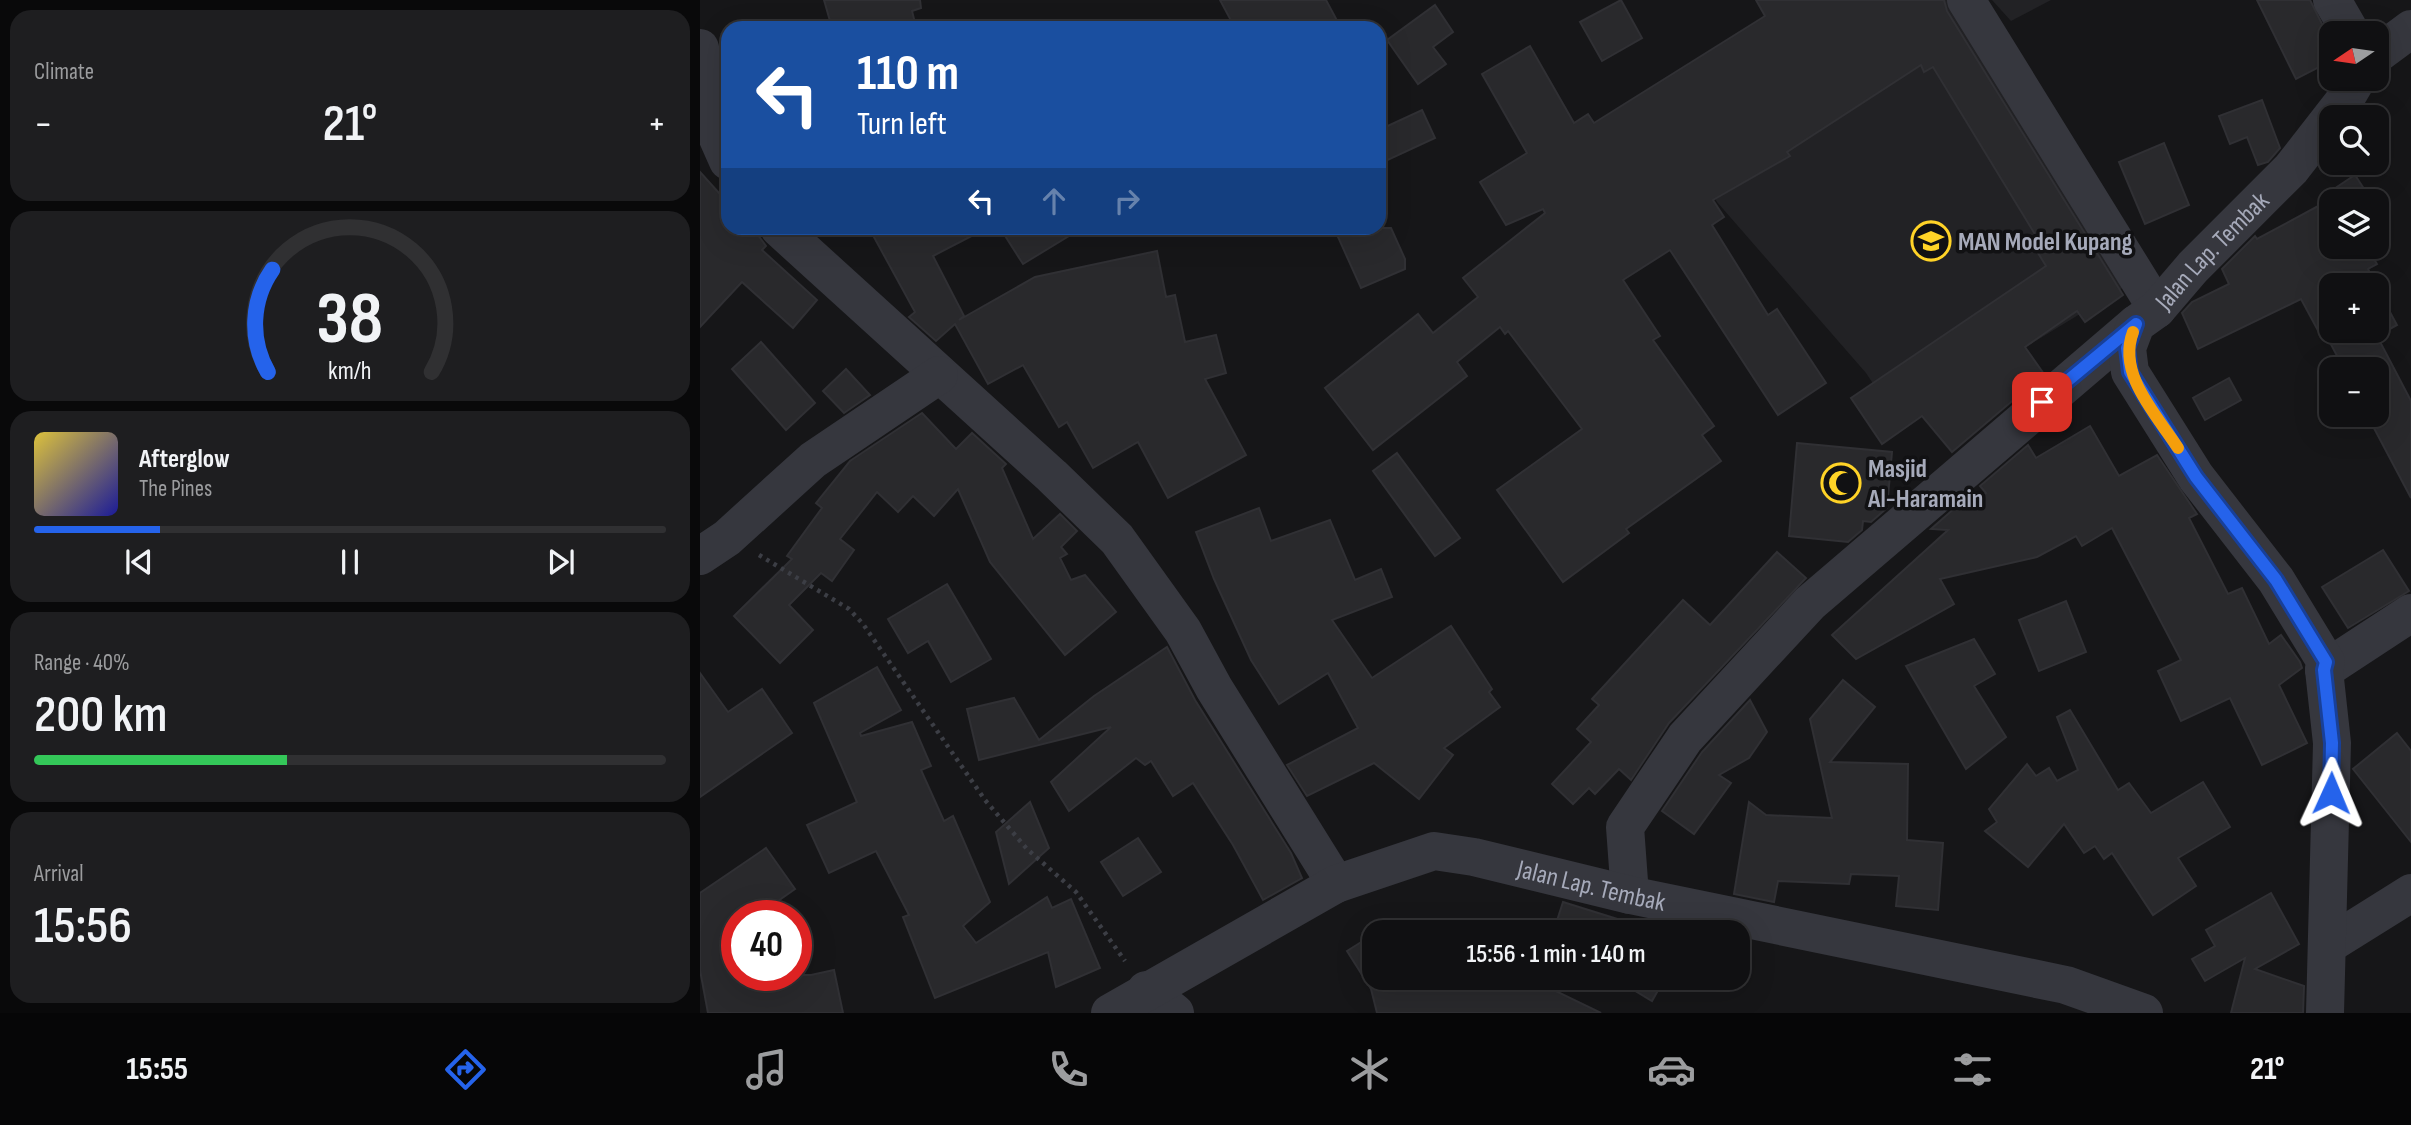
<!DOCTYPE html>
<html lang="en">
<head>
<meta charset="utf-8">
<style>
  body { margin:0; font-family:"Sofia Sans Condensed",sans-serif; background:#1e1e20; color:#f1f3f6; height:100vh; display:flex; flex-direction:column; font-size:26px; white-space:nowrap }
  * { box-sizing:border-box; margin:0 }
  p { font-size:23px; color:#9c9d9f }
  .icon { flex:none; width:38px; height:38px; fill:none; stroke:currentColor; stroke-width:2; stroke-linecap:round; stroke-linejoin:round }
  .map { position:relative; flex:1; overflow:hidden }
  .sheet { display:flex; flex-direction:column; gap:10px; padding:10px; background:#09090a; width:700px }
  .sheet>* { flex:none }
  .hud { position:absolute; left:21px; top:21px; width:665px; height:214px; border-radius:21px; box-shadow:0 7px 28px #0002,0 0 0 2px #303032; background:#1a4fa0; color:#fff; overflow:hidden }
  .needle { width:46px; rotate:257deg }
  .buttons { position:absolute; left:1619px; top:21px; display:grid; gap:14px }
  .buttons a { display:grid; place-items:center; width:70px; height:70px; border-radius:14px; background:#101012; box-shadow:0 7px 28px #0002,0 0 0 2px #303032; font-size:35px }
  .speed { position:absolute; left:21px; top:900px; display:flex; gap:14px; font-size:35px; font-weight:700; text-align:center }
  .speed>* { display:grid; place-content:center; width:91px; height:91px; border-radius:50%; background:#101012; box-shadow:0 7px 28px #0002,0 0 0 2px #303032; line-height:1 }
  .speed .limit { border:10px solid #d22; background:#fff; color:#111 }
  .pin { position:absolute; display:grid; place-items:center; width:60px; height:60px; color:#fff; margin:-30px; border-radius:14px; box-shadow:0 4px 10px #0006 }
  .me { position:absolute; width:77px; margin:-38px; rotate:1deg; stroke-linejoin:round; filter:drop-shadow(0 0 5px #0008) }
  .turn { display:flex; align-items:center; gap:24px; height:147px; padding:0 21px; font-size:32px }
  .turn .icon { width:91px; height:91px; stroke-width:2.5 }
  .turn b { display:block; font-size:49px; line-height:60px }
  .lanes { display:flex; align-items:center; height:66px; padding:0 21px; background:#0003; justify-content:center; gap:35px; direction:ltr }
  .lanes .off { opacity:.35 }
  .big { font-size:52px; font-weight:600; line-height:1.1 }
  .sheet .widget { flex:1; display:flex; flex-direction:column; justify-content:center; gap:10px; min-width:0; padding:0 24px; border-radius:21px; background:#1e1e20 }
  .sheet .dial { align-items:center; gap:0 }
  .dial svg { height:182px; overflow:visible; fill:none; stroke:#303032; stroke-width:7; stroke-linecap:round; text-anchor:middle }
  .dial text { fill:#f1f3f6; stroke:none }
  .song { display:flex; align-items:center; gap:21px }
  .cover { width:84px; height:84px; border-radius:10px; background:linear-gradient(135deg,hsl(50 70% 55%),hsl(240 70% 35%)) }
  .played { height:7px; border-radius:4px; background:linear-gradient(90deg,#2563eb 20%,#303032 20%) }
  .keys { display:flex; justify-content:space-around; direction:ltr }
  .heat { display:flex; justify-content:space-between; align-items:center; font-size:38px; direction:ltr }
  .charge { height:10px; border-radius:5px; background:linear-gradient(90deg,#34c759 40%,#303032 0) }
  .trip { position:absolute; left:662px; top:920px; width:388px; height:70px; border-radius:21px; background:#101012; box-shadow:0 7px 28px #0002,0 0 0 2px #303032; font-weight:600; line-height:70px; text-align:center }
  .dock { display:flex; height:112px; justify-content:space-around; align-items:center; background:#060607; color:#9c9d9f }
  .dock .icon { width:49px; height:49px }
  .dock .current { color:#2563eb }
  .dock b { font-size:32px; color:#f1f3f6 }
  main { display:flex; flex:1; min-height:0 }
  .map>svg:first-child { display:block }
</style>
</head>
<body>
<main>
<section class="sheet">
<div class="widget"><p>Climate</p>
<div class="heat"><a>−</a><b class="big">21°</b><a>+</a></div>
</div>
<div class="widget dial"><svg viewBox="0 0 100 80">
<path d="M14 69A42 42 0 1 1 86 69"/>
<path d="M14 69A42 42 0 0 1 16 24" stroke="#2563eb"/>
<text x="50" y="56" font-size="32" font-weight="700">38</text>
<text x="50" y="72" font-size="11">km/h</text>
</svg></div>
<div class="widget">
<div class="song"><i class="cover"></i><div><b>Afterglow</b><p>The Pines</p></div></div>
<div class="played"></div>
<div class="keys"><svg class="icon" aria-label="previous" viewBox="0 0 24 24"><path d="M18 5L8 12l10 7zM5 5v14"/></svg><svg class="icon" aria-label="pause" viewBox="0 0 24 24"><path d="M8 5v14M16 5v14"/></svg><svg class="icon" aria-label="next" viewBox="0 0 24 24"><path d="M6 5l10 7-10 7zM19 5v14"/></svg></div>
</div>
<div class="widget"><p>Range · 40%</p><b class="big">200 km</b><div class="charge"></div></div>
<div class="widget"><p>Arrival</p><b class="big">15:56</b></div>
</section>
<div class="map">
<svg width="1711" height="1013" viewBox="0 0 1711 1013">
  <rect width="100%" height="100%" fill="#161618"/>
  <g fill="#222225">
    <path d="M1172,0H1272L1434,281L1200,424L1166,373L1017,202L986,147Z"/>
    <path d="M1292,0H1351L1311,21Z"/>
  </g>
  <g fill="#29292c" stroke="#303034" stroke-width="2">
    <path d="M124,0H220L221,8L212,11L215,23L197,28H174L172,22L149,28H132Z"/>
    <path d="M520,0H626L641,28H535Z"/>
    <path d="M921,0L942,38L902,61L880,22Z"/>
    <path d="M1056,0H1244L1247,11L1423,295L1385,322L1377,311L1325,347L1344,374L1252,452L1222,416L1182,444L1151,398L1346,266L1338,253L1344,249L1233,67L1224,72L1221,65L1087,152L1090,156L1013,200L1024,217L1012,225L1068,315L1077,309L1126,383L1078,415L970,250L923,280L960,336L953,340L1014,426L1002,435L1021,461L926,529L929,533L863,582L797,490L882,429L808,331L805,334L800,327L757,362L767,376L673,450L625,388L718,314L733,333L778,297L763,278L845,213L843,209L806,225L780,182L827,153L782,74L830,46L874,123L888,114L894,123L1065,16Z"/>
    <path d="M1557,0H1610L1631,42V61L1596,79Z"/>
    <path d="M735,5L753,32L733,47L746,64L718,84L687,40Z"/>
    <path d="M1562,100L1580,148L1568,162L1558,165L1547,137L1530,144L1519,116Z"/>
    <path d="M722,110L735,138L679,164V130Z"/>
    <path d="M1464,143L1489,205L1445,224L1419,162Z"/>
    <path d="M0,172L28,203V228H58V235L66,246L62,250L117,300L93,328L42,282L0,327Z"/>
    <path d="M1655,175L1672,201H1631V247H1667L1677,264L1668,269L1676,285H1631V331H1676V286L1697,325L1677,336L1711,401V498L1667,415H1676V369H1644L1626,335L1622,338L1601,299L1498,349L1482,313L1492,302L1529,284L1522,269L1555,236L1557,239L1622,204L1619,199Z"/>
    <path d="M169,228H287L233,256L264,316L259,320L335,277L457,251L466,297L475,295L485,342L516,335L526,373L505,379L546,455L468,498L438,442L393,468L367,422L359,427L323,365L288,384L255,324L236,341L209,317L215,312Z"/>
    <path d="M300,228H382L323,264Z"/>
    <path d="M634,228H691L705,259V269L661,288Z"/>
    <path d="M61,342L115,403L86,430L32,369Z"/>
    <path d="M146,369L170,395L144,413L123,391Z"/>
    <path d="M1529,378L1541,400L1505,420L1493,398Z"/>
    <path d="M222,413L256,449L272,433L306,464L302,468L333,539L360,514L377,531L361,547L367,554L360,558L371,580L385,575L416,612L365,655L290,562L258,489L234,516L213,496L198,512L177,492L140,539L154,550L132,581L121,573L89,605L113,630L80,663L34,616L92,559L87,556L122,508L116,503L150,461Z"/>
    <path d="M1390,426L1419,476L1457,455L1497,514L1489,518L1528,594L1542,588L1569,644L1581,635L1600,662L1602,668L1579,685L1607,743L1562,765L1530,698L1481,721L1458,671L1481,660L1412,528L1382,546L1376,536L1337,557L1240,579L1254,604L1156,659L1132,635L1248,530L1231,529L1256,507L1286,493L1280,486L1328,445L1336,458Z"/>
    <path d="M1097,443L1192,452L1187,508L1171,522L1163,521L1162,530L1148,542L1089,536Z"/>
    <path d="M697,453L760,538L735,556L673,471Z"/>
    <path d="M559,508L571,541L630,520L655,580L681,569L692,597L632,620L672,678L751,626L792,689L789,692L800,707L744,748L753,755L719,799L674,763L607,796L587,765L658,728L628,673L579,704L551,660L514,579L496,532Z"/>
    <path d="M1683,550L1709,591L1648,628L1622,587Z"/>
    <path d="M1077,552L1106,578L969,723L931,780L919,769L895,794L889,788L873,804L852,784L891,742L877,729L899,705L892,699L983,600L1010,625Z"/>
    <path d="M247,584L291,659L251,682L228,641L208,653L188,619Z"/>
    <path d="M1366,601L1386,652L1339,671L1319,620Z"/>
    <path d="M1274,639L1295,674L1274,686L1306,737L1266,769L1206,666Z"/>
    <path d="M467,647L495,700L591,853L602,878L563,900L533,845L493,783L473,796L451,761L445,765L436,758L369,811L351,782L411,727L279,760L267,709L314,698L339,740L394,696Z"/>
    <path d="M177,667L201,710L160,733L161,736L212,722L231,766L221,770L244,821L253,816L290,902L263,926L276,943L347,897L352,908L371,899L400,968L356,987L348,952L235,998L203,917L209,915L176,851L129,873L107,825L157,802L114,703Z"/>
    <path d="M0,673L28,712L62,689L92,733L0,797Z"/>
    <path d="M1143,680L1175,707L1130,762L1208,764L1207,840L1243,843L1238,910L1196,906L1199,876L1151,874L1149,884L1078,881L1074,902L1034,894L1049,802L1066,815L1132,818L1110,719Z"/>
    <path d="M1050,700L1067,732L1049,758L1019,775L1031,783L994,834L962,811L1002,752Z"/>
    <path d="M1370,710L1418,790L1429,783L1451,813L1503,782L1530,827L1478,858L1496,886L1453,915L1412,853L1404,859L1395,846L1384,853L1364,824L1328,867L1285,831L1297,822L1289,809L1327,764L1336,776L1349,768L1357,781L1378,770L1357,717Z"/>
    <path d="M1697,733L1711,751V842L1653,769Z"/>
    <path d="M330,802L349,848L309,884L296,832Z"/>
    <path d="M438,838L461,872L423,896L401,862Z"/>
    <path d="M66,848L95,889L58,915H37V975H111L134,970L143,1013H8L0,970V893Z"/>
    <path d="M1571,893L1599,944L1555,969L1604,986L1603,1013H1531L1545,958L1505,981L1492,959L1515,946L1506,930Z"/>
    <path d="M863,902L943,927L942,933H853Z"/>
    <path d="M715,922L736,933H676L692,923L697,931Z"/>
    <path d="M674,934V978H829L901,1013H677L671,989L647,951Z"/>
    <path d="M920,978H965L952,1001L919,981Z"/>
  </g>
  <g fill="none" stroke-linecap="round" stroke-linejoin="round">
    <path stroke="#3c3e45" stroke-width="4.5" stroke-dasharray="3.5 5" stroke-linecap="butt" d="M59,555L149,609L163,624L285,800L327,849L376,892L425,961"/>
    <g stroke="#36373e" stroke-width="38">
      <path d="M1266,0L1457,309"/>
      <path d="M1632,0L1651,33"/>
      <path d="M0,48L16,134L28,161"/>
      <path d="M1676,55L1711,29"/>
      <path d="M79,228L352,476L417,539L483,631L514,688L636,884"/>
      <path d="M0,556L27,538L113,460L239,375"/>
      <path d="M1624,670L1711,613"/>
      <path d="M930,895L925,827L985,738L1110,603L1436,324"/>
      <path d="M1628,945L1711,893"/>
      <path d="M446,990L475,1013"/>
      <path id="s1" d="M410,1013L636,884L734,851L774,857L930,895L1366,985L1444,1013"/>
      <path id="s2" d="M1625,1013L1632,743L1624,670L1626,662L1576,580L1496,477L1430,372L1427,348L1436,324L1457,309L1493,267L1591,169L1644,101L1657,79"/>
    </g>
  </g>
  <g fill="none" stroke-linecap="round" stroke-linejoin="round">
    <g stroke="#184099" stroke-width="18">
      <path id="route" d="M1342,402L1436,324L1427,348L1430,372L1496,477L1576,580L1626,662L1624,670L1632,743L1631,793"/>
    </g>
    <use href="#route" stroke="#2563eb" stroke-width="12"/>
    <path stroke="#f59e0b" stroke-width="12" d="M1433,332C1417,374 1456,414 1478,448"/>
  </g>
  <defs>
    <g id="school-ring" transform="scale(2.0125)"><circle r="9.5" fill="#111113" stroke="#ffd327" stroke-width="1.5"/><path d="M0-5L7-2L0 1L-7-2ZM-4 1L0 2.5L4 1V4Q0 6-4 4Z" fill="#ffd327"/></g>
    <g id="mosque-ring" transform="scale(2.0125)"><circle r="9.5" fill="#111113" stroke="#ffd327" stroke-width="1.5"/><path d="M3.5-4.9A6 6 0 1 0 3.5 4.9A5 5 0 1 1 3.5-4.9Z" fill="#ffd327"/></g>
  </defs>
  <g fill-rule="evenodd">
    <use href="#school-ring" x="1231" y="241"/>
    <use href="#mosque-ring" x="1141" y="483"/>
  </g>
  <g text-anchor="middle" stroke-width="7" stroke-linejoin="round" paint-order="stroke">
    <g font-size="26" font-weight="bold" fill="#a6aaba" stroke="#111113" text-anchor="start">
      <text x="1258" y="250">MAN Model Kupang</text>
      <text x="1168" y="477">Masjid<tspan x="1168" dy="30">Al-Haramain</tspan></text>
    </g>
    <g font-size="26" fill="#a6aaba" stroke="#111113">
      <text dy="9" stroke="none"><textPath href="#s2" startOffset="858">Jalan Lap. Tembak</textPath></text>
      <text dy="9" stroke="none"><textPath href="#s1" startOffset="525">Jalan Lap. Tembak</textPath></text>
    </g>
  </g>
</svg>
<div class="buttons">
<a><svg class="needle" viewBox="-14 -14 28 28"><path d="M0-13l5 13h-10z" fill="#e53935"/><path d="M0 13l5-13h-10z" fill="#9c9d9f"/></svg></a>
<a><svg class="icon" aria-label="search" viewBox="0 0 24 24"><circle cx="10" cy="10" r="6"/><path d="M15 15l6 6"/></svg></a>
<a><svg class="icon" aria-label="layers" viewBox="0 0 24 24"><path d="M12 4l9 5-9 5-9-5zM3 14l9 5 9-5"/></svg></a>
<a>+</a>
<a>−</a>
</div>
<div class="speed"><div class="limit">40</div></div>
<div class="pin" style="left:1342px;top:402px;background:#d93025"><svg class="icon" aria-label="arrive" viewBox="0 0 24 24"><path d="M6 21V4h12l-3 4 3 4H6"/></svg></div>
<svg class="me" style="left:1631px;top:793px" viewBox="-20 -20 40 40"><path d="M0-17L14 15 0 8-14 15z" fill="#2563eb" stroke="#fff" stroke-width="4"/></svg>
<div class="trip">15:56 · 1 min · 140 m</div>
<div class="hud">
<div class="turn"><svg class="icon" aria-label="left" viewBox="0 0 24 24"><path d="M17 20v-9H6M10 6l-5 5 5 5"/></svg><div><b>110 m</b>Turn left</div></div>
<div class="lanes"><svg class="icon" aria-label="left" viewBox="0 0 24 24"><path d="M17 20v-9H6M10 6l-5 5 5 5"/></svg><svg class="icon off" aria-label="ahead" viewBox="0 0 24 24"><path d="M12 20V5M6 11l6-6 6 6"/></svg><svg class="icon off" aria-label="right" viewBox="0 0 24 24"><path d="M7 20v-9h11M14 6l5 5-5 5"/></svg></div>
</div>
</div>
</main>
<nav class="dock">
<b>15:55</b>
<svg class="icon current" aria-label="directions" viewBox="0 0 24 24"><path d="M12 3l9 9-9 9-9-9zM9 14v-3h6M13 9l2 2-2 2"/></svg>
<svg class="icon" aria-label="music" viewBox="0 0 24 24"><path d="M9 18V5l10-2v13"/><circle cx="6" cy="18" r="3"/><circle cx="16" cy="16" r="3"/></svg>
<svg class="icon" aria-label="phone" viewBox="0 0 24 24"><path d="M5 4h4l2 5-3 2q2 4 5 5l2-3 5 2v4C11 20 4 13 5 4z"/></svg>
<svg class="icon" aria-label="climate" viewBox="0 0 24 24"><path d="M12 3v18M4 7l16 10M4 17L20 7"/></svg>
<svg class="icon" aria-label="car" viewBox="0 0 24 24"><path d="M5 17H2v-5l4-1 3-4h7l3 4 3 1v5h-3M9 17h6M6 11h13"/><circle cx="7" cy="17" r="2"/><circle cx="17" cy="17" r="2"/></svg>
<svg class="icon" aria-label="filters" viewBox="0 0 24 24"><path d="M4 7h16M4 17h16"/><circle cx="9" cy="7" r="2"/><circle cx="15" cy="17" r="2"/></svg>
<b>21°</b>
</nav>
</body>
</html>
